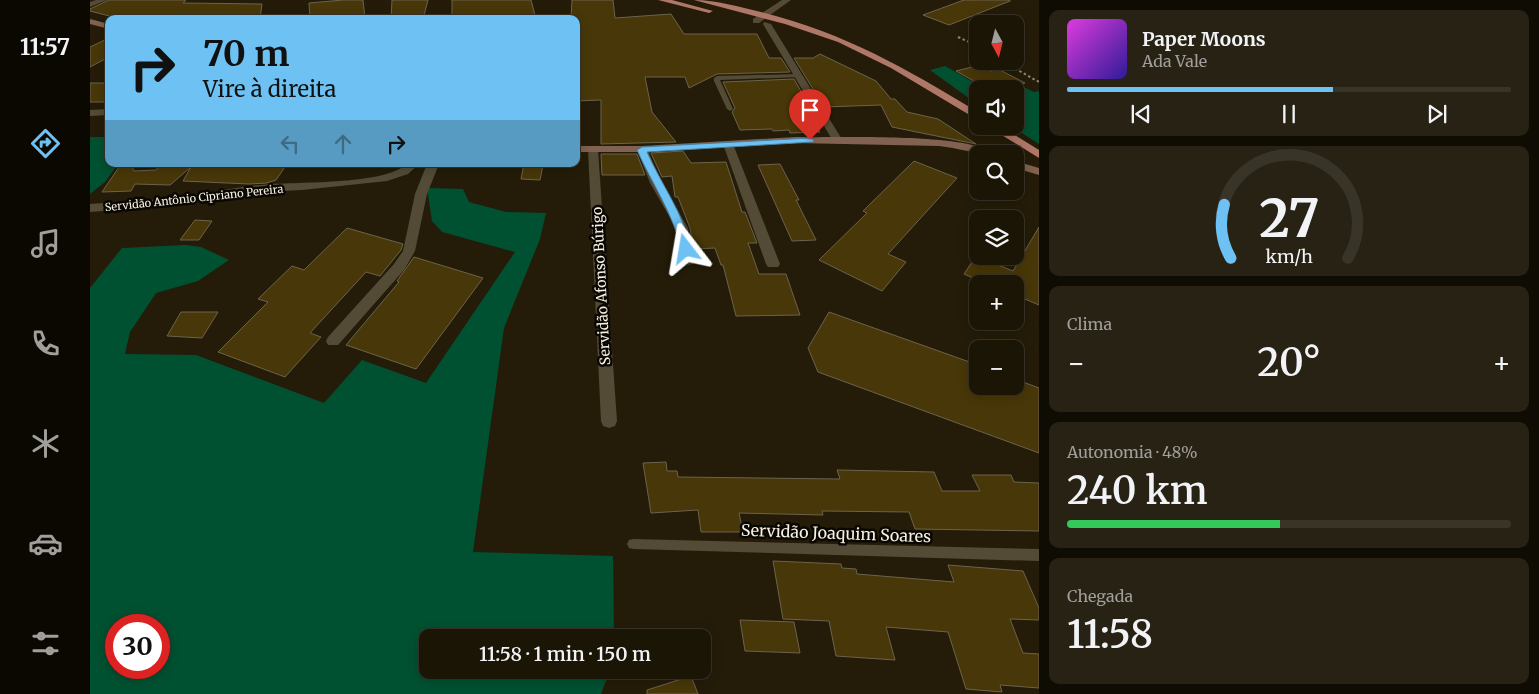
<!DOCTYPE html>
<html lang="pt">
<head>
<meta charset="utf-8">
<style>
  body { margin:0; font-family:Merriweather,serif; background:#282214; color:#f1f3f6; height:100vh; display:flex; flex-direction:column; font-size:19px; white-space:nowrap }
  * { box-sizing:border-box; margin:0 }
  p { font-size:16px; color:#a09f9b }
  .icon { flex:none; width:28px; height:28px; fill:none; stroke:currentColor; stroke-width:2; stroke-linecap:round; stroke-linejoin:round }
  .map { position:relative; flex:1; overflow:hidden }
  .drawer { display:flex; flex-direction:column; gap:10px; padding:10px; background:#0f0c03; width:500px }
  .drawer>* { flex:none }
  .guide { position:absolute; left:15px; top:15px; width:475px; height:152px; border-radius:10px; box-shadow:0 2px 12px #0003,0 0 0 1px #393428; background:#6ec2f3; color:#111; overflow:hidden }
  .needle { width:32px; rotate:173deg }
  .fabs { position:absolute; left:879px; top:15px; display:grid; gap:10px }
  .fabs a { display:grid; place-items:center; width:55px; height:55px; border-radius:10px; background:#1b1506; box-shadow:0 2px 12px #0003,0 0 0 1px #393428; font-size:25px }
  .speed { position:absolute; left:15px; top:614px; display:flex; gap:10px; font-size:25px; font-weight:700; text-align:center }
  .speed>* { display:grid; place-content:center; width:65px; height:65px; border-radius:50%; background:#1b1506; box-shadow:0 2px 12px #0003,0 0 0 1px #393428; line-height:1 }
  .speed .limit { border:8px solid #d22; background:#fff; color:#111 }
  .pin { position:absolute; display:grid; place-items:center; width:42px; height:42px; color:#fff; margin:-51px -21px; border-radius:50% 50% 50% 0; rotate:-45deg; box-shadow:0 0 5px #0007 }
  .pin .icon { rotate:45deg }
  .me { position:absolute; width:55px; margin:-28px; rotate:346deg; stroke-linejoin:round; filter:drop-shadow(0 0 4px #0008) }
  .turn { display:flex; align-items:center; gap:18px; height:105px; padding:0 15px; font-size:22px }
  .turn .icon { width:65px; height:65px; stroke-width:2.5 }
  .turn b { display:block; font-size:35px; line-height:42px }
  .lanes { display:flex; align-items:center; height:48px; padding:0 15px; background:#0003; justify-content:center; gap:25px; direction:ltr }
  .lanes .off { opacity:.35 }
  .big { font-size:38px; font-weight:600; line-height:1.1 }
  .drawer .tile { flex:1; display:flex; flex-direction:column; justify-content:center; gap:8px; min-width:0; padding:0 18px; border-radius:10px; background:#282214 }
  .drawer .dial { align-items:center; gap:0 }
  .dial svg { height:130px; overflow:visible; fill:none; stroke:#393428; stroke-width:7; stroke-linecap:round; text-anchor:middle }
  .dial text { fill:#f1f3f6; stroke:none }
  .song { display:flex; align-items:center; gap:15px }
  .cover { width:60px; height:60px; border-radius:8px; background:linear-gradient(135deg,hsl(300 70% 55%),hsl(250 70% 35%)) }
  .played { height:5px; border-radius:2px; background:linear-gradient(90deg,#6ec2f3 60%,#393428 60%) }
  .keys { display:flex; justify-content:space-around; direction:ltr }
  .heat { display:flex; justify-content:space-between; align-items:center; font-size:28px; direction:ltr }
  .charge { height:8px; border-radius:4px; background:linear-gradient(90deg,#34c759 48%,#393428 0) }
  .trip { position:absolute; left:329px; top:629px; width:292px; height:50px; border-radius:10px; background:#1b1506; box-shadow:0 2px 12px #0003,0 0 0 1px #393428; font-weight:600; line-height:50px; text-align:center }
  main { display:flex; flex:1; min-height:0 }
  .tab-bar { display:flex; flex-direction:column; width:90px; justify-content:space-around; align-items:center; background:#0b0802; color:#a09f9b }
  .tab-bar .icon { width:35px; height:35px }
  .tab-bar .on { color:#6ec2f3 }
  .tab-bar b { font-size:22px; color:#f1f3f6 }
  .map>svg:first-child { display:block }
</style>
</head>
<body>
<main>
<nav class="tab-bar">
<b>11:57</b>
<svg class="icon on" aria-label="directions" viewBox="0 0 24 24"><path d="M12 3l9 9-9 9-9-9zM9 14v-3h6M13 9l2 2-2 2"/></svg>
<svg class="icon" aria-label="music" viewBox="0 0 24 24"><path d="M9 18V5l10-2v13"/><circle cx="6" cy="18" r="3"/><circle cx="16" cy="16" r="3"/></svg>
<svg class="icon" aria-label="phone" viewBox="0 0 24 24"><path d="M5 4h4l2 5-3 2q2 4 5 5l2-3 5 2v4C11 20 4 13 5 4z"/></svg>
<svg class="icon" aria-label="climate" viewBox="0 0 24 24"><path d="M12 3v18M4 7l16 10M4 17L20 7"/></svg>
<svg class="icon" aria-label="car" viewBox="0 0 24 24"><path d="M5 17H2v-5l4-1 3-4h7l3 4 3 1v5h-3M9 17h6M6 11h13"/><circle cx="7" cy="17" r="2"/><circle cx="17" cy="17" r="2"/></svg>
<svg class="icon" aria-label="filters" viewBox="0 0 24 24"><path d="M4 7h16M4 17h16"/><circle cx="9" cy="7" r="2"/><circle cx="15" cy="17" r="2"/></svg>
</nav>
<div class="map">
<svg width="949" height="694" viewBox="0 0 949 694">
  <rect width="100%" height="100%" fill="#241c08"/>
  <g fill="#005131" fill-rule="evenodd">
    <path d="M855,66L895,89H888L887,104L840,70Z"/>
    <path d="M934,87L944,92L949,91V144L921,126H925V89Z"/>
    <path d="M0,137H19V164H28L15,182L0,194Z"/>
    <path d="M337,188L373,189L379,202L416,212L456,213L450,239L414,328L383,552L523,556L524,637L338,638V670H520L511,694H0V288L32,248L96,245L111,247L139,260L108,281L66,293L40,332L35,354L106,355L234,403L272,360L336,383L425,252L352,232L342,221ZM26,625H69V668H26Z"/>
  </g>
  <g fill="#483708" stroke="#6c634d">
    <path d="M19,0H96L93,3L172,4L170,19H31L0,11V9Z"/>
    <path d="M253,0H273L275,19H220L219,3Z"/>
    <path d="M302,0H338L333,19H301Z"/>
    <path d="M362,0H441L446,19H362Z"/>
    <path d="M482,0H523L525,18L581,14L594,34H667L679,58H691L700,72L627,74L599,88L595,77H555L562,112L586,142L511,144V100L486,101V19H481Z"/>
    <path d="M874,0H920V1L859,25L833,15Z"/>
    <path d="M19,38V57L0,67V47Z"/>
    <path d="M730,54L786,81L801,99H805L817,112L848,119L886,144L802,127L791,105L734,107L704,58H723Z"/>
    <path d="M890,65L901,71L908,69L935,83L915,89H898L866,71Z"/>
    <path d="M704,79L720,107H716L730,132L700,133L699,130L683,131L682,129L650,130L642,112L645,108L633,82Z"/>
    <rect x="0" y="83" width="19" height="19"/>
    <path d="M593,151L601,163L636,162L652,212H655L667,243H658L669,274H696L710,315L646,316L633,265H631L625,248L604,249L600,228L588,197H585L582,176L572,177L561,153Z"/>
    <path d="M511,154H547L555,175H512Z"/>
    <path d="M824,161L867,178L798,254L816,262L792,291L729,260L777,213L773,211Z"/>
    <path d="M31,164H41L44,171L66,170L71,164H197L186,180L177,183L159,184L93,181L101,167L80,185L45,184L41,191L12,192Z"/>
    <path d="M434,164L453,165L450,180L431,179Z"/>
    <path d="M690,164L709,200H706L726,240L702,241L668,165Z"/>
    <path d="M105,220L122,221L109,240H90Z"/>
    <path d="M949,227V305L925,295V284H897L874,274L886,256L923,271Z"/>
    <path d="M257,228L313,244L311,250L290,276L276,272L220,333L231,337L195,377L128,352L178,302L168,299L202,266L214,270Z"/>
    <path d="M324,257L393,278L326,369L256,345L309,282L307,281Z"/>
    <path d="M91,312H128L112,338L77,336Z"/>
    <path d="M739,312L888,365V386H925V379L949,388V453L728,372L718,348Z"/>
    <path d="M576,462L577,471H587L588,477L750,479L747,470L844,472L852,491H890L882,475H921L924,482L949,483V531L825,529L819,512L732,511L733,515L649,513L653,532H611L608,510L561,513L553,463Z"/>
    <path d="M683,561L751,564L752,568L766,569L767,574L864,582L858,565L933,571L949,608V620L920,619L933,653L949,654V688L910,685L912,692L876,689L858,632L796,627L805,660L746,656L739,621L693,619Z"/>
    <path d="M650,620L704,622L710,653L655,651Z"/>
    <path d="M601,676L608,694H557V690Z"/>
  </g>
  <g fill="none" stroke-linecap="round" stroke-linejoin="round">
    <g stroke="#8b8574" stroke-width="2" stroke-dasharray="2.5 2.5" stroke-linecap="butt">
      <path d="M868,37L888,46"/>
      <path d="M912,61L949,82"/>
    </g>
    <g fill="#544b36" fill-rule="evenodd">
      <path d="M709,74L712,76L711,77L630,80L643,109L640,111L637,109L624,81V78L627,76Z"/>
      <path d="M543,539L949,549V561L543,549L539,548L537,544L539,540Z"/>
    </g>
    <g fill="#544b36" fill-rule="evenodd">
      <path d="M6,0H17L0,7V2Z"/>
      <path d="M692,0H701L669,23H663V19Z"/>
      <path d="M674,22L681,24L753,141L752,143L748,144L743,141L673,24Z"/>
      <path d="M19,109V115L0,116V110Z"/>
      <path d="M638,141L643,144L690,264L688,267H678L676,264L633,144Z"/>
      <path d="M552,146L557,149L572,183L598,228L605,261L603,264L598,265L591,261L586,228L560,183L547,149Z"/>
      <path d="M503,147L508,150L527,421L525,426L519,428L513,426L511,421L498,150Z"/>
      <path d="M317,164H329L318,174L297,181L212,190L171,192L88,205L0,212V204C29,202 59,201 88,197C116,194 143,187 171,185C205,181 292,186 317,164Z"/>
      <path d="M337,164H349L337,194L325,251L314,270L248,345H238L236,341L238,337L304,264L313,251L325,194Z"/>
    </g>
    <g fill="#81614f" fill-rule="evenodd">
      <path d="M0,19L19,24V29L0,24Z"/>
      <path d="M706,137C743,138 880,132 903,154C885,154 868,148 849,146L706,143L552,152H486V146H552Z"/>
      <path d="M925,161L949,168V175L925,168Z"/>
    </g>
    <g fill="#af7768" fill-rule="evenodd">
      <path d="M568,0H582L623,11L619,13Z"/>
      <path d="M604,0C627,0 649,7 671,12C757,34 813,67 888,112V120L801,68L748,42L695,24Z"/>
      <path d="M897,126H910L949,150V158Z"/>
    </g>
  </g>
  <path fill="#6ec2f3" stroke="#487e9e" d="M720,138L724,140L723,142L557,152C571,184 594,214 601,249L596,252L591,249C584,215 561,182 547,150L552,147Z"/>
  <g text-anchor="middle" stroke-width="5" stroke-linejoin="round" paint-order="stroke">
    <g font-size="11" fill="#f7f2e5" stroke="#0a0702">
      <text transform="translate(104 198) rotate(-6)" y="4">Servidão Antônio Cipriano Pereira</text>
    </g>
    <g font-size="14" fill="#f7f2e5" stroke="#0a0702">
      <text transform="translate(511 286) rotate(-93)" y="5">Servidão Afonso Búrigo</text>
    </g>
    <g font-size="16" fill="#f7f2e5" stroke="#0a0702">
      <text transform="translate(746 533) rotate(2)" y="6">Servidão Joaquim Soares</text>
    </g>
  </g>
</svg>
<div class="fabs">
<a><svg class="needle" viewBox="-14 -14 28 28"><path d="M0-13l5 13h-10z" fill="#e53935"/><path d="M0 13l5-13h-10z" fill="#a09f9b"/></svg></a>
<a><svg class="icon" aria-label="sound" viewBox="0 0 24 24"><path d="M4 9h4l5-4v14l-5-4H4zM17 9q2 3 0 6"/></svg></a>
<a><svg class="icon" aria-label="search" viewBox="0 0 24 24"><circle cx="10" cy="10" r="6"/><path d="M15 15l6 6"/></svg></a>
<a><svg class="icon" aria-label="layers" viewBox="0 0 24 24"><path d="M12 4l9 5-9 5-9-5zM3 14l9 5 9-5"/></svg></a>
<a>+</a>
<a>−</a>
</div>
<div class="speed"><div class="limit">30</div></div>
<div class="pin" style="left:720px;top:140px;background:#d93025"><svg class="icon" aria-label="arrive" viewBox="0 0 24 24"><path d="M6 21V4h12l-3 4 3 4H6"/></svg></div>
<svg class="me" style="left:596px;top:249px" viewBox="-20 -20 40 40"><path d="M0-17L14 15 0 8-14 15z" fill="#6ec2f3" stroke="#fff" stroke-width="4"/></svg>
<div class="trip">11:58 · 1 min · 150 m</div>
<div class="guide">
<div class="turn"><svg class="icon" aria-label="right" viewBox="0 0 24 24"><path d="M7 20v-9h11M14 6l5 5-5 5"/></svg><div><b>70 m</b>Vire à direita</div></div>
<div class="lanes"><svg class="icon off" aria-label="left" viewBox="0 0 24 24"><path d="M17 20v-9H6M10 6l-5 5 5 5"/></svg><svg class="icon off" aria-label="ahead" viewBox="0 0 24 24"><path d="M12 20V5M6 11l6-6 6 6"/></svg><svg class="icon" aria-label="right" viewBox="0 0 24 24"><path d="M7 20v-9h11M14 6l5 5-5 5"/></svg></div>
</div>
</div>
<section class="drawer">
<div class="tile">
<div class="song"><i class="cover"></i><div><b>Paper Moons</b><p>Ada Vale</p></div></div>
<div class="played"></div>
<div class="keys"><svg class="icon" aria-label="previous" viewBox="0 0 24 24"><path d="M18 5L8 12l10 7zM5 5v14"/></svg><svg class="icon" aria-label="pause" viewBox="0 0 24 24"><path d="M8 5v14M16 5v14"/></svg><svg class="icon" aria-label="next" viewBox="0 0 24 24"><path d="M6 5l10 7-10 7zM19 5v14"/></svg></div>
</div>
<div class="tile dial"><svg viewBox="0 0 100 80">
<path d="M14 69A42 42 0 1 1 86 69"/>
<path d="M14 69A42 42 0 0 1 10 36" stroke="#6ec2f3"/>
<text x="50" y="56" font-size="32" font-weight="700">27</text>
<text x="50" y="72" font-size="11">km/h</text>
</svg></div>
<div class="tile"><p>Clima</p>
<div class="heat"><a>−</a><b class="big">20°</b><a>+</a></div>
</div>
<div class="tile"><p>Autonomia · 48%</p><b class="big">240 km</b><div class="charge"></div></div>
<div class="tile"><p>Chegada</p><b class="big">11:58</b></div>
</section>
</main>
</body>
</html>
